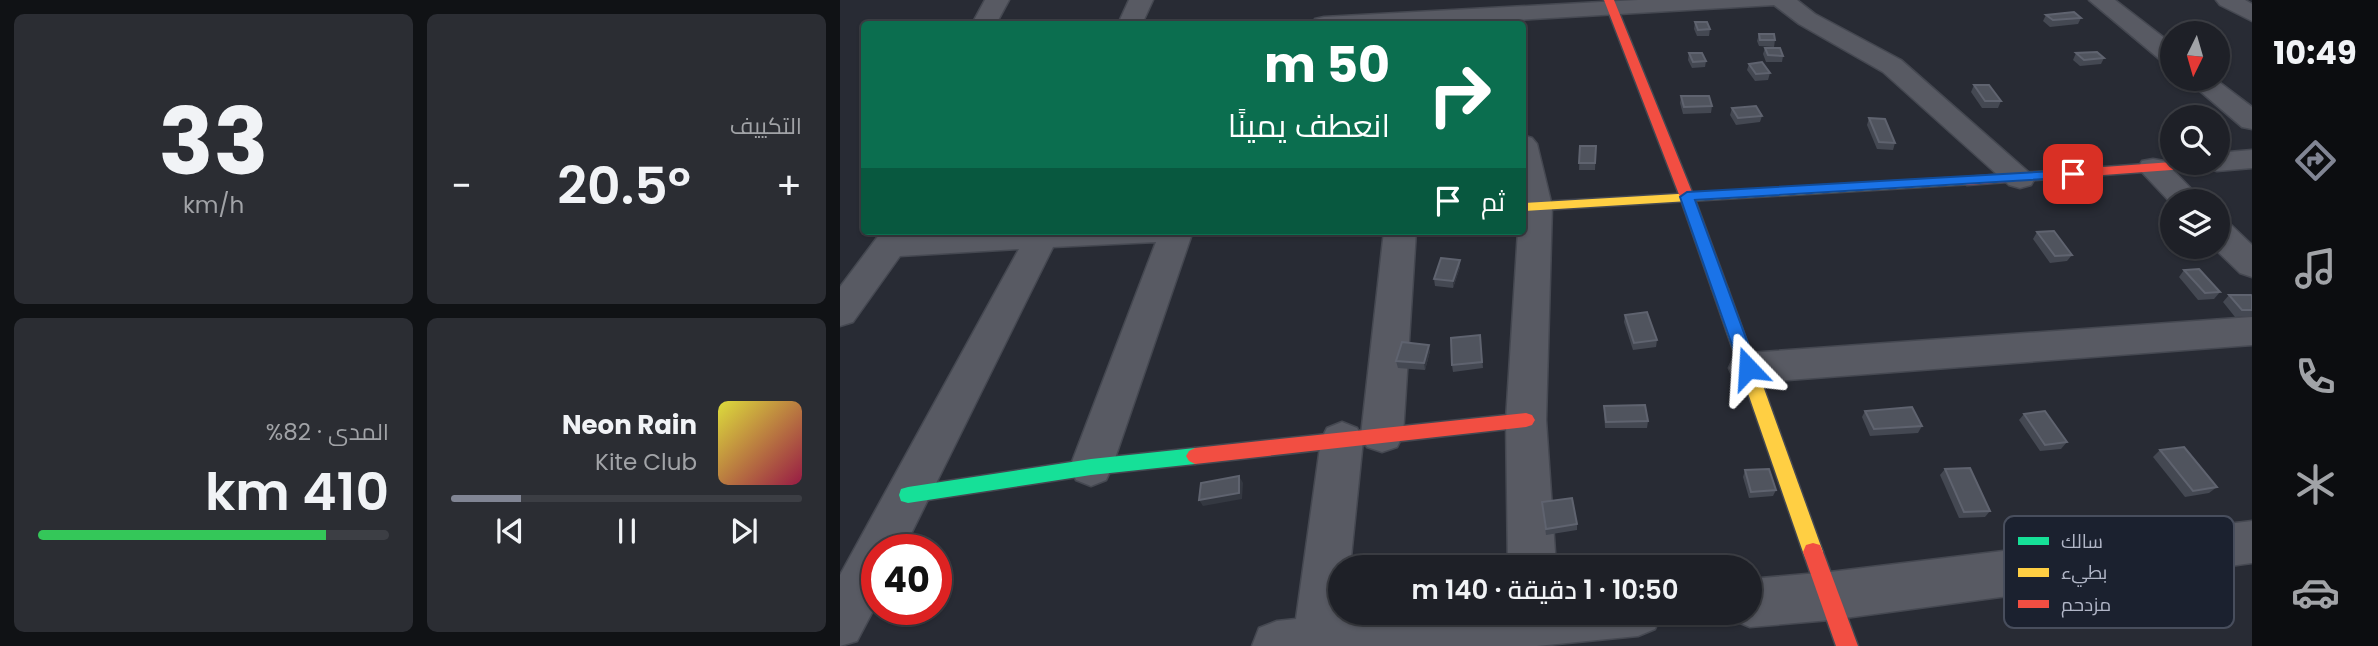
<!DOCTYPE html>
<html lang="ar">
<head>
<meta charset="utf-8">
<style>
  body { margin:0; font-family:Poppins,Cairo,sans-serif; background:#2b2d33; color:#f1f3f6; direction:rtl; height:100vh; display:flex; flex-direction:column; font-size:26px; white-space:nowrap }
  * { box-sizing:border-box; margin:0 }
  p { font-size:23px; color:#a1a3a7 }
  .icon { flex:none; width:38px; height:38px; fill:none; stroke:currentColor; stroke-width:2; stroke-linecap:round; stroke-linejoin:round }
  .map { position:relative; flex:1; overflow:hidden; direction:ltr }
  .side { display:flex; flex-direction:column; gap:14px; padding:14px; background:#101215; width:840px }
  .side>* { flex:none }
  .guide { position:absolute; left:21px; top:21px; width:665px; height:214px; border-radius:7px; box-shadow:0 2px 5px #0004,0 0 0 2px #3c3e44; direction:rtl; background:#0b6e4f; color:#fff; overflow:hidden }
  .needle { width:46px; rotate:185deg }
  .fabs { position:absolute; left:1320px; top:21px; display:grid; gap:14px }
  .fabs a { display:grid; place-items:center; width:70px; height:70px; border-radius:50%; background:#1e2027; box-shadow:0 2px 5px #0004,0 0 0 2px #3c3e44; font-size:35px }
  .speed { position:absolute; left:21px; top:534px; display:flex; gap:14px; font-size:35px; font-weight:700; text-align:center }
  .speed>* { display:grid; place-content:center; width:91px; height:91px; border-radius:50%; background:#1e2027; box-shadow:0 2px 5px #0004,0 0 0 2px #3c3e44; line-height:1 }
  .speed .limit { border:10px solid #d22; background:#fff; color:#111 }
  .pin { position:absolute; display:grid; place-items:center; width:60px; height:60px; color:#fff; margin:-30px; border-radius:14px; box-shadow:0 4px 10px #0006 }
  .me { position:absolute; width:77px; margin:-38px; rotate:340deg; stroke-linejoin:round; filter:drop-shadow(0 0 5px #0008) }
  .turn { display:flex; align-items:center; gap:24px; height:147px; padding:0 21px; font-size:32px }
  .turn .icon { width:91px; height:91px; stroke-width:2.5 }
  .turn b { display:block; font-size:49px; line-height:60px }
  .then { display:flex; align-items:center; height:66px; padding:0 21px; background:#0003; gap:14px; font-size:26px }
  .big { font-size:52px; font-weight:600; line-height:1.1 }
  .side .tile { flex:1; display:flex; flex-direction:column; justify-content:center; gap:10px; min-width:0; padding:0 24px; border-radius:10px; background:#2b2d33 }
  .side .dial { align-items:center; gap:0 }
  .dial b { font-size:91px; line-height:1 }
  .song { display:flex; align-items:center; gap:21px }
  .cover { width:84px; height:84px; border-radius:10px; background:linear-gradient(135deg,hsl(60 70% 55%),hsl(340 70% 35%)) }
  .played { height:7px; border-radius:4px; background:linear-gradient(90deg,#818594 20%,#3c3e44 20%) }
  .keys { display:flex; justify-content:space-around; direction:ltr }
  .heat { display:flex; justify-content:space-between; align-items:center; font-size:38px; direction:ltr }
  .charge { height:10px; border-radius:5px; background:linear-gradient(90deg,#34c759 82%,#3c3e44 0) }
  .side .tiles { flex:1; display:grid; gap:14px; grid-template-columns:repeat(2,1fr) }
  .trip { position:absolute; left:488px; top:555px; width:434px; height:70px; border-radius:35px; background:#1e2027; box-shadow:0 2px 5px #0004,0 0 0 2px #3c3e44; font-weight:600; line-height:70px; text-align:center; direction:rtl }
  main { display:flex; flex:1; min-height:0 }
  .menu { display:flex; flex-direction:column; width:126px; justify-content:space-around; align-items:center; background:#0c0d10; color:#a1a3a7 }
  .menu .icon { width:49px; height:49px }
  .menu .on { color:#818594 }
  .menu b { font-size:32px; color:#f1f3f6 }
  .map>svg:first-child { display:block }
</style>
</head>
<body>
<main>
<nav class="menu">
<b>10:49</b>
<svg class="icon on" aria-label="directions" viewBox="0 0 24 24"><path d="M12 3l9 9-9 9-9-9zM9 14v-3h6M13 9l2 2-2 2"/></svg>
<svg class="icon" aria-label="music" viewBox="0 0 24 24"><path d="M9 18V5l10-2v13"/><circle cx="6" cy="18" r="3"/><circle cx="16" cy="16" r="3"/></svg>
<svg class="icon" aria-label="phone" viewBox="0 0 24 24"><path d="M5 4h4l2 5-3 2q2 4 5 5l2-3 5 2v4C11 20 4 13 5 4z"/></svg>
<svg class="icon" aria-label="climate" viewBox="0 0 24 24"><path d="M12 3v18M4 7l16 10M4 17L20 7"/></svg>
<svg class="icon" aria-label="car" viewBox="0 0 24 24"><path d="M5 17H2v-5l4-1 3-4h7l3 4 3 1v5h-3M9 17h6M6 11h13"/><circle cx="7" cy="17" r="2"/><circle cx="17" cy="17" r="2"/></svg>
</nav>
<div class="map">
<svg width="1412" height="646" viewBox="0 0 1412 646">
  <rect width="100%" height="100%" fill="#282b34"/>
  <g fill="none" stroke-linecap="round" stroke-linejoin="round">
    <g stroke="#454851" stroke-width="3">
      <g id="street">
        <path d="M145,0H169L156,24H132Z"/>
        <path d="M289,0H313L302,24H278Z"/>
        <path d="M798,0H957L975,14L1061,60L1195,178L1191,185L1180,188L1169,185L1043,72L959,24L934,5L607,24H472L475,19L484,17Z"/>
        <path d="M1249,0H1275L1332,44V65L1323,62Z"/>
        <path d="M1376,0H1405L1412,4V21L1380,5Z"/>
        <path d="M1346,79H1375L1412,107V129L1402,127Z"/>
        <path d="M682,135L692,138L697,144L712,206L706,420L716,567H668L666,420L678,231H682Z"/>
        <path d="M1412,150V168L1377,171L1366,168L1363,163H1377V153Z"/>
        <path d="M1313,159L1324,161L1363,201H1332V204L1298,168L1302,161Z"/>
        <path d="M1377,220L1389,223L1412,245V277L1400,273L1373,247H1377Z"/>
        <path d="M42,231H353L272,467L266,480L251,486L236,480L230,467L316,242L213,247L63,550H37V603L17,641L0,646V575L179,249L60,256L13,322L0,326V287Z"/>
        <path d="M544,231H576L563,435L557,447L542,452L527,447L521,435Z"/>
        <path d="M1412,317V345L908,383L894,379L889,368L894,357L908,353Z"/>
        <path d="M502,422L517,428L523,440L510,567H500V612H822L815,629L798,636L697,646H412L419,628L437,621L456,619L481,440L487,428Z"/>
        <path d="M1412,521V563L990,620L910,627L893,620L890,612H910V579L990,572Z"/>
      </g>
    </g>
    <g stroke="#454851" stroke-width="3">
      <path id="fast" d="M355,448L361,451L364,456L361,461L355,464L251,475L68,503L61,501L59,495L61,489L68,487L251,459Z"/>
    </g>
    <g stroke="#454851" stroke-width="3">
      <g id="slow">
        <path d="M1127,177L1134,181L1132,184L682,211V203Z"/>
        <path d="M880,284L888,289L983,552L980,559L973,561L966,559L963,552L872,289Z"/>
      </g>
    </g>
    <g stroke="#454851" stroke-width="3">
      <g id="jam">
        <path d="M764,0H774L854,197L888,289L885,293L880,294L872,289L840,197Z"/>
        <path d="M1377,161L1378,163L1377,166L1372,167L1127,185L1120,181L1127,177L1332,162Z"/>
        <path d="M686,413L692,415L695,420L692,425L686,427L355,464L349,461L346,456L349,451L355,448Z"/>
        <path d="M973,543L980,545L983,552L1018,646H996L963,552L966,545Z"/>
      </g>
    </g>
    <use href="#street" fill="#585a63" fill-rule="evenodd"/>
    <use href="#fast" fill="#16e098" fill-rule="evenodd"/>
    <use href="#slow" fill="#ffcf43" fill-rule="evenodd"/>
    <use href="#jam" fill="#f24e42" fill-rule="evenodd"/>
  </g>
  <g fill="#444852">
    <path d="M1206,15L1241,18L1238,24L1210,27L1203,21Z"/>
    <path d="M855,22L870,29L869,36H857L854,29Z"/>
    <path d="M919,34L935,40L934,47L919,46L917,41Z"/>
    <path d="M925,48L943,56L942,62H926L923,54Z"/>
    <path d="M849,53L866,61L865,67L852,68L848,60Z"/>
    <path d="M1236,53L1264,58L1261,64L1240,66L1233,60Z"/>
    <path d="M909,64L930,73L928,80L915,81L907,70Z"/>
    <path d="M1134,85L1161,101L1158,108H1142L1131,92Z"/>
    <path d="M841,96L872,106L871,113L843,114L840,103Z"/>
    <path d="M892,108L922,116L920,122L896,125L890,115Z"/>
    <path d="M1029,118L1055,143L1053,150L1037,149L1027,125Z"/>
    <path d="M740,146H756L755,170H739Z"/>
    <path d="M1197,232L1232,255L1227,261L1210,263L1193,239Z"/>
    <path d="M620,260V267L613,288L595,286L594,279Z"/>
    <path d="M1344,270L1380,292L1374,299L1358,300L1339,277Z"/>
    <path d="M1389,295L1412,296V316L1395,317L1383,302Z"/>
    <path d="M785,315L817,340L816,347L793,350L784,322Z"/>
    <path d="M640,335L643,368L613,372L612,365Z"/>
    <path d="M590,351L585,370L558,368L556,361Z"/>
    <path d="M764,406L808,421L807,428H765L764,413Z"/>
    <path d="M1025,411L1082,426L1078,433L1030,436L1022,417Z"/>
    <path d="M1184,414L1227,442L1221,449L1200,451L1179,420Z"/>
    <path d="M1320,450L1377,487L1369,493L1345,497L1313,457Z"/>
    <path d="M1105,469L1150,511L1145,517L1119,518L1100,475Z"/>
    <path d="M905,470L936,490L933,496L909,498L903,477Z"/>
    <path d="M702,502L737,524V530L706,535Z"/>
  </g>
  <g fill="#343841">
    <path d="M620,260V267L613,288V281Z"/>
    <path d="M589,345L590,351L585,370L584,363Z"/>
    <path d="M399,476L403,483L402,499L363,506L359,500Z"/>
  </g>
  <g fill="#50545e" stroke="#5f636f" stroke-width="2">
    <path d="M1234,12L1241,18L1213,20L1206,15Z"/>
    <path d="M855,22H867L870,29L858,30Z"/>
    <path d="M919,34H934L935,40H920Z"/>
    <path d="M925,48H940L943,56L928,55Z"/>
    <path d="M1257,52L1264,58L1244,60L1236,53Z"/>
    <path d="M849,53H862L866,61L853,62Z"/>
    <path d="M922,62L930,73L916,74L909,64Z"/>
    <path d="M1134,85H1149L1161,101H1145Z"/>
    <path d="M841,96H869L872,106L844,107Z"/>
    <path d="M916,106L922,116L898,118L892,108Z"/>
    <path d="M1029,118L1045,119L1055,143L1039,142Z"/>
    <path d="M740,146H756L755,163H739Z"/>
    <path d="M1214,231L1232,255L1215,256L1197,232Z"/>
    <path d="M601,258L620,260L613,281L594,279Z"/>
    <path d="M1359,269L1380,292L1365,293L1344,270Z"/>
    <path d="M1389,295H1411L1412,296V310H1402Z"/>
    <path d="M807,312L817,340L794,343L785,315Z"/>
    <path d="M640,335L642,362L612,365L611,338Z"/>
    <path d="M562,342L589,345L584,363L556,361Z"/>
    <path d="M805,405L808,421L766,422L764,406Z"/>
    <path d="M1072,407L1082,426L1034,429L1025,411Z"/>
    <path d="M1205,411L1227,442L1205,445L1184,414Z"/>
    <path d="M1344,447L1377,487L1353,491L1320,450Z"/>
    <path d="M1130,468L1150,511L1124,512L1105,469Z"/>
    <path d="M929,469L936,490L911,492L905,470Z"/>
    <path d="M399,476V493L359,500L361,483Z"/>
    <path d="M732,498L737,524L706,529L702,502Z"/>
    <path d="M615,557L649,558L648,567H614Z"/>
  </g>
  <path fill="#1a73e8" stroke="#114b97" stroke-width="2" d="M1233,170L1238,171V177L855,200L917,368L914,373H902L900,368L840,197L847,192Z"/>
  <rect x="1164" y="516" width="230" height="112" rx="10" fill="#1b212f" stroke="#484e5d" stroke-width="2"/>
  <rect x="1178" y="537" width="31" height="8" fill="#16e098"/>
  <rect x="1178" y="568" width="31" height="9" fill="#ffcf43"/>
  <rect x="1178" y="600" width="31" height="8" fill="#f24e42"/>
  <g font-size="19" fill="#b1b6c7">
    <text x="1221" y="548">سالك</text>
    <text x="1221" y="579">بطيء</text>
    <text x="1221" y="611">مزدحم</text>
  </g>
</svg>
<div class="fabs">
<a><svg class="needle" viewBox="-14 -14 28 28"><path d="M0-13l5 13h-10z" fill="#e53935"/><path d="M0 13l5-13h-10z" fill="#a1a3a7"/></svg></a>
<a><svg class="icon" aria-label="search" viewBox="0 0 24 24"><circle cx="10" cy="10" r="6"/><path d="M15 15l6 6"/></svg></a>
<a><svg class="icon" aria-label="layers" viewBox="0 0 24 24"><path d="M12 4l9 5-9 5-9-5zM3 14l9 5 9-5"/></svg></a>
</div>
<div class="speed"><div class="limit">40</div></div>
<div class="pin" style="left:1233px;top:174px;background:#d93025"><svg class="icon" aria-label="arrive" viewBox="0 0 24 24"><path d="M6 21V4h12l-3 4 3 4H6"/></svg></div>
<svg class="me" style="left:908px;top:368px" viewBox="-20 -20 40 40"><path d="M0-17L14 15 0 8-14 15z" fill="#1a73e8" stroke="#fff" stroke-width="4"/></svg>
<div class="trip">10:50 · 1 دقيقة · 140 m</div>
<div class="guide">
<div class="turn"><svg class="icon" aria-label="right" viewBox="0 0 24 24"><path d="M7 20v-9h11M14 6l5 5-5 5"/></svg><div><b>50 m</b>انعطف يمينًا</div></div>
<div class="then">ثم<svg class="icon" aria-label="arrive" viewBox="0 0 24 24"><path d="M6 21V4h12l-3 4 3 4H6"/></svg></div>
</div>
</div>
<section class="side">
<div class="tiles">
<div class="tile"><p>التكييف</p>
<div class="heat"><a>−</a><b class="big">20.5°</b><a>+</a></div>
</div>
<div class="tile dial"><b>33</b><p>km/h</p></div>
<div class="tile">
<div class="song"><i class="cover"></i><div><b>Neon Rain</b><p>Kite Club</p></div></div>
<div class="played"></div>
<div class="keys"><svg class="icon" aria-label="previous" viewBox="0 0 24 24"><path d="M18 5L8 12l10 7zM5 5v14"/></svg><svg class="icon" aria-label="pause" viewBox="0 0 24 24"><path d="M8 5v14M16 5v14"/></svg><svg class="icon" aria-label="next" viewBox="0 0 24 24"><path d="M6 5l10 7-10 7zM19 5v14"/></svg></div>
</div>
<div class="tile"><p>المدى · 82%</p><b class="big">410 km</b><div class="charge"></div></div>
</div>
</section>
</main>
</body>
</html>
